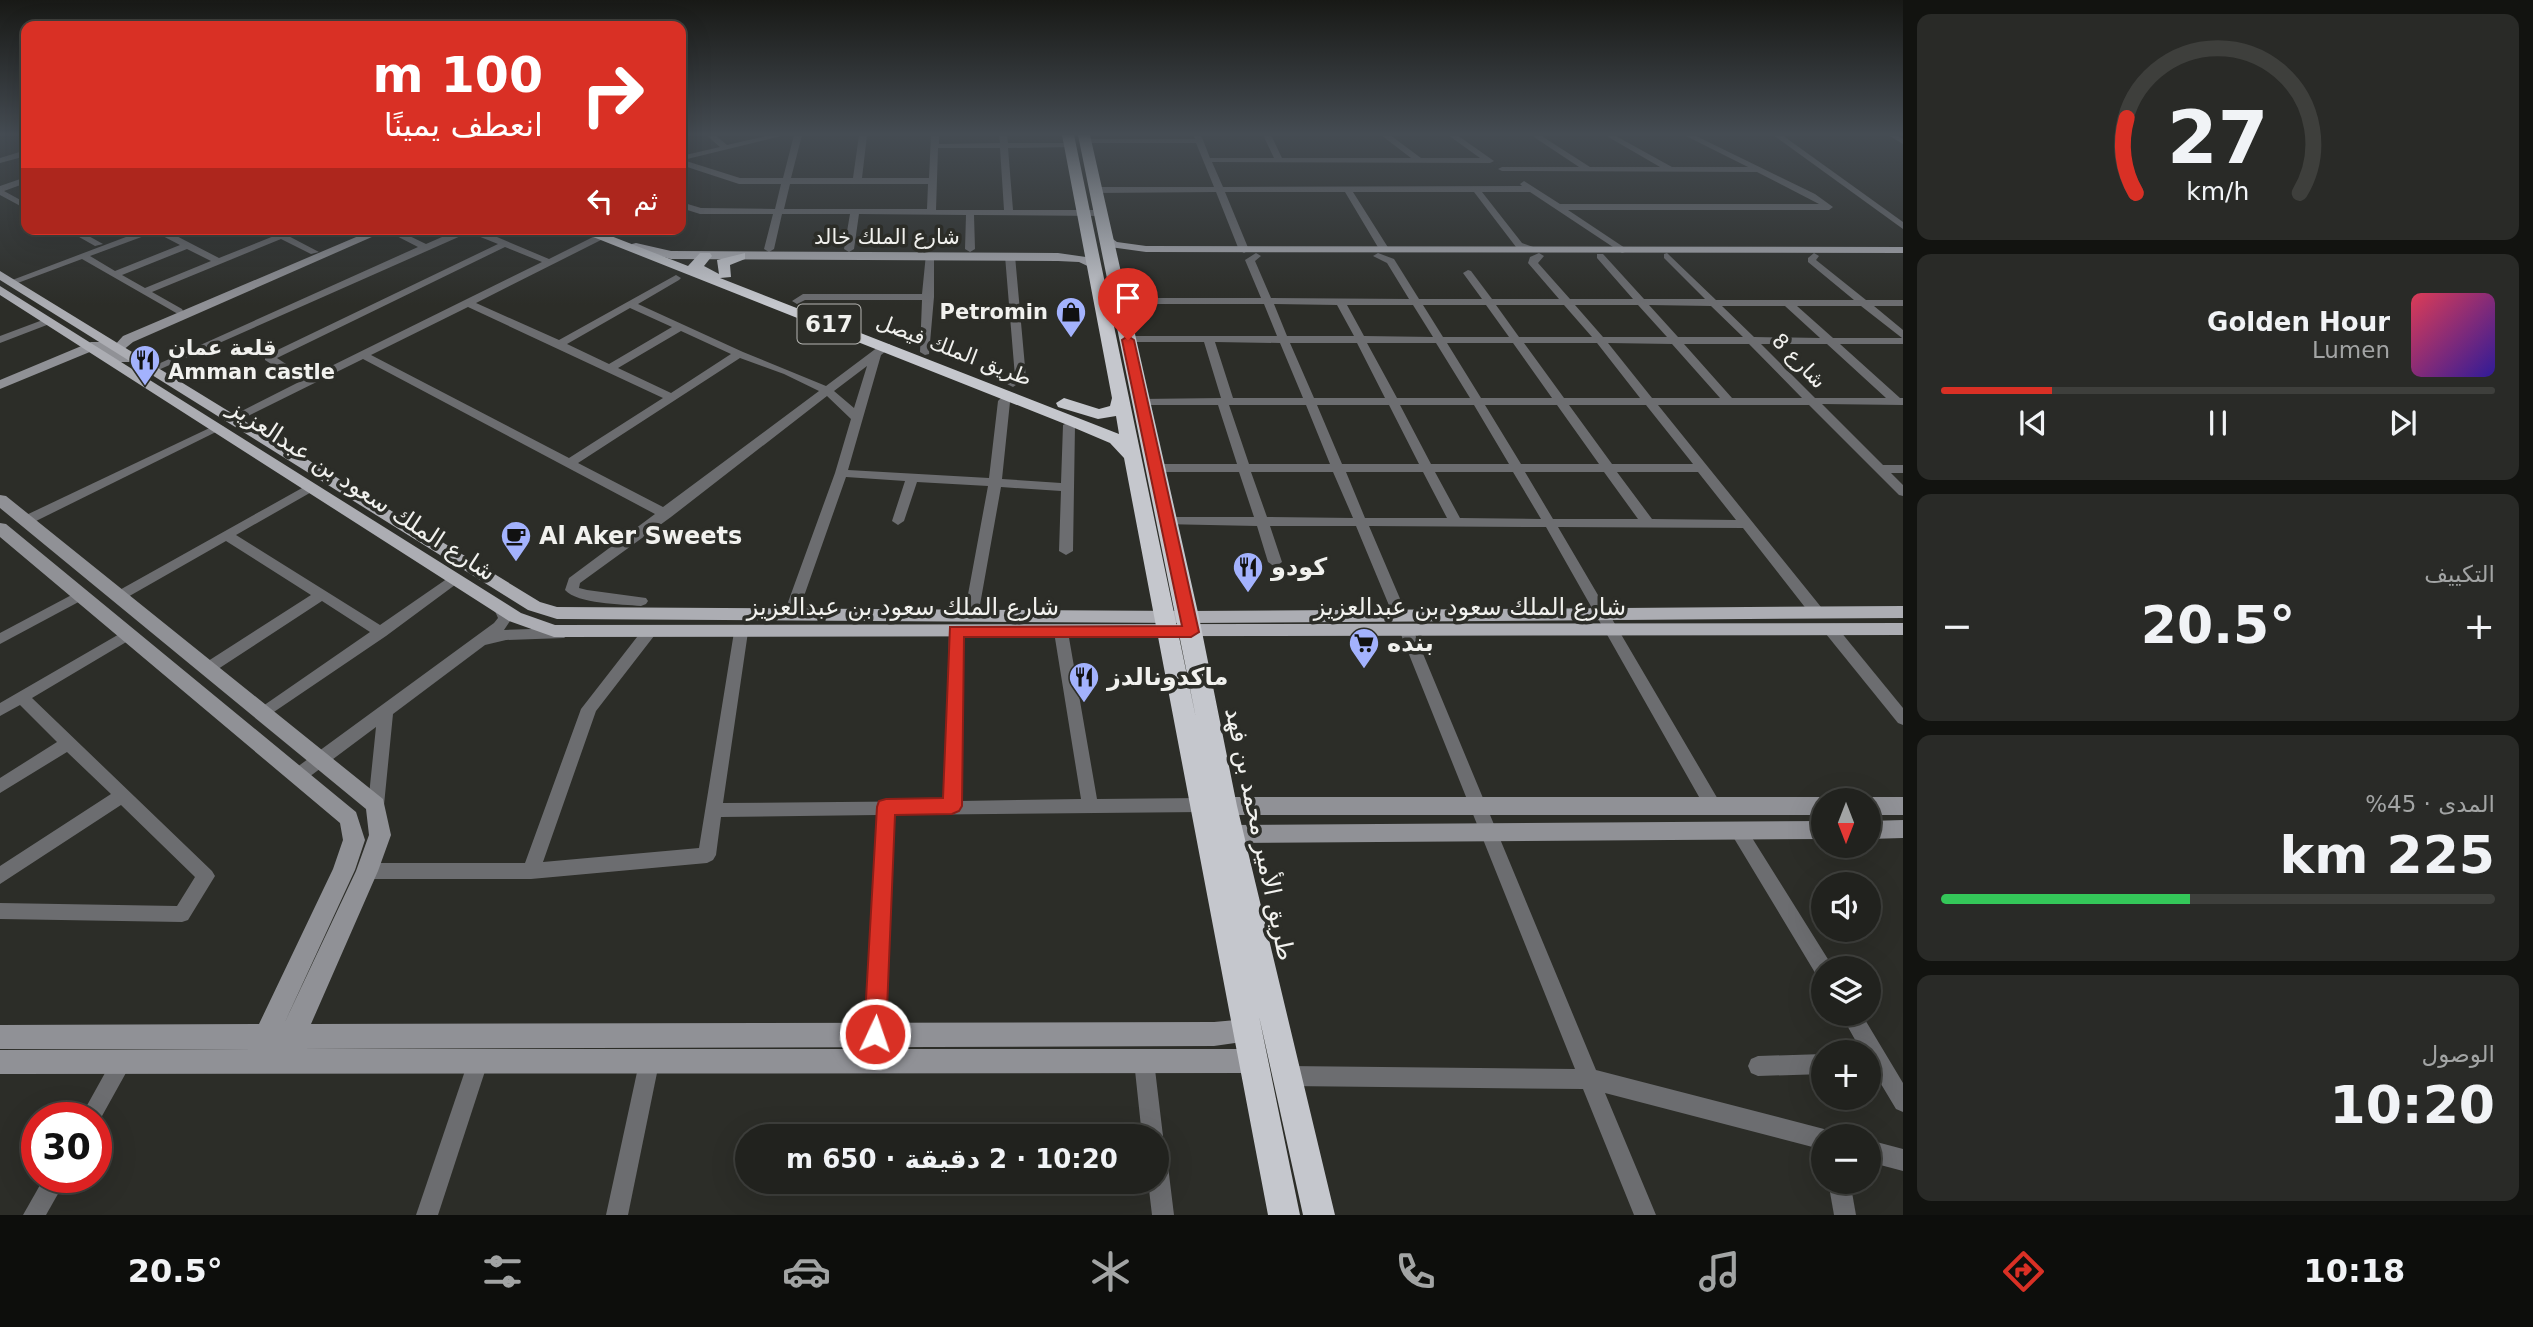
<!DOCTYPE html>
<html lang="ar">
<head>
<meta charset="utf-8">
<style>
  body { margin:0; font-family:"DejaVu Sans","Noto Naskh Arabic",sans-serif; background:#292a27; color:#f1f3f6; direction:rtl; height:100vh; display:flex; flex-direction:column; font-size:26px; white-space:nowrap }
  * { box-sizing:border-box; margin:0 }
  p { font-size:23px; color:#a2a4a4 }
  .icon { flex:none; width:38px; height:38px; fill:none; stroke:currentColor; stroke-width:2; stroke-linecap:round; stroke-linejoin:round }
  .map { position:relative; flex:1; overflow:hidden; direction:ltr }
  .panel { display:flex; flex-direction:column; gap:14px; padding:14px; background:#121310; width:630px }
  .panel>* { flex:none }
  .guide { position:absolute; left:21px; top:21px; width:665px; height:214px; border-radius:14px; box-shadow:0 7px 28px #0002,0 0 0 2px #3e3f3c; direction:rtl; background:#d93025; color:#fff; overflow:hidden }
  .needle { width:46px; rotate:180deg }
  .buttons { position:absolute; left:1811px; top:788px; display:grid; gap:14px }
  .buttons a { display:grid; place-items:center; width:70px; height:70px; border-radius:50%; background:#21221e; box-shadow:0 7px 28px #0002,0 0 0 2px #3e3f3c; font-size:35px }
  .speed { position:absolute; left:21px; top:1102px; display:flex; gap:14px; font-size:35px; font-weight:700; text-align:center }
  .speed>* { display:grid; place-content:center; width:91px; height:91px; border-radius:50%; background:#21221e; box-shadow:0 7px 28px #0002,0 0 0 2px #3e3f3c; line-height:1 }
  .speed .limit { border:10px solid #d22; background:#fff; color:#111 }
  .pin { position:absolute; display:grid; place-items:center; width:60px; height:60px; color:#fff; margin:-72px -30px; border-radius:50% 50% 50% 0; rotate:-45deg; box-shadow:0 0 7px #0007 }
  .pin .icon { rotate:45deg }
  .me { position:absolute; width:77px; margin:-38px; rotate:3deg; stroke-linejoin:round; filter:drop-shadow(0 0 5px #0008) }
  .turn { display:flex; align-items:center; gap:24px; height:147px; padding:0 28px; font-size:32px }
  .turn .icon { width:91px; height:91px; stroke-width:2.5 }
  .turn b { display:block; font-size:49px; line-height:60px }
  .then { display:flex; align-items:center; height:66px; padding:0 28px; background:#0003; gap:14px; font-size:26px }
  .big { font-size:52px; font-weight:700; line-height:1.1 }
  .panel .tile { flex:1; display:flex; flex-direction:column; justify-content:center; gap:10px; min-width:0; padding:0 24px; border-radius:14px; background:#292a27 }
  .panel .dial { align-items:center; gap:0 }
  .dial svg { height:182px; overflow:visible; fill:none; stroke:#3e3f3c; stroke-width:7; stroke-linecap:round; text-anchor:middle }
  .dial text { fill:#f1f3f6; stroke:none }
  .song { display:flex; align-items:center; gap:21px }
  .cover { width:84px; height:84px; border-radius:10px; background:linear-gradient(135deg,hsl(350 70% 55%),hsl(250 70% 35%)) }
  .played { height:7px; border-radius:4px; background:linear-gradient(90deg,#d93025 20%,#3e3f3c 20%) }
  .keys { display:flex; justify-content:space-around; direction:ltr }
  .heat { display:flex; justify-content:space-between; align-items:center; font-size:38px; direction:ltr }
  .charge { height:10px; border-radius:5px; background:linear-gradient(90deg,#34c759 45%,#3e3f3c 0) }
  .trip { position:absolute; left:735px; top:1124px; width:434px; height:70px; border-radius:35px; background:#21221e; box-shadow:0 7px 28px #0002,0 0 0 2px #3e3f3c; font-weight:700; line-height:70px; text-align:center; direction:rtl }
  .dock { display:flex; height:112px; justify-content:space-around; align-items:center; background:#0d0e0c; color:#a2a4a4 }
  .dock .icon { width:49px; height:49px }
  .dock .selected { color:#d93025 }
  .dock b { font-size:32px; color:#f1f3f6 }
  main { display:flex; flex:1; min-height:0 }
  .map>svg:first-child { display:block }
</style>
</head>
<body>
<main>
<section class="panel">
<div class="tile dial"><svg viewBox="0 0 100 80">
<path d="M14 69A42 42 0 1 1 86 69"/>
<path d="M14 69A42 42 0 0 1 10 36" stroke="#d93025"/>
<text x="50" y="56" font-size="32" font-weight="700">27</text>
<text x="50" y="72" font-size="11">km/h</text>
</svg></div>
<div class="tile">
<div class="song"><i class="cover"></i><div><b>Golden Hour</b><p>Lumen</p></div></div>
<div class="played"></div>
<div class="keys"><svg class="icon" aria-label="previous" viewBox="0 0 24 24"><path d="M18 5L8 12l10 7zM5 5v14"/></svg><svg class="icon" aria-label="pause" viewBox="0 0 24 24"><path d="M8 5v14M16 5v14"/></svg><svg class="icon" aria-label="next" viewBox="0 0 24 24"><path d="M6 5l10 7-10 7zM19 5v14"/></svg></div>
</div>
<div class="tile"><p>التكييف</p>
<div class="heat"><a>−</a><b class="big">20.5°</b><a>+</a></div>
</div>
<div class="tile"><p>المدى · 45%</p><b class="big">225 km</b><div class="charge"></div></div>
<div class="tile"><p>الوصول</p><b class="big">10:20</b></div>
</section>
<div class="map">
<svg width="1903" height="1215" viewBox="0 0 1903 1215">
  <rect width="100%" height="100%" fill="#2c2d28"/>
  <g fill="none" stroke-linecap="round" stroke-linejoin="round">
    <g fill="#6c6d70" fill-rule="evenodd">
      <path d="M706,135H715L727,145L771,135H785L683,160L740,178H783L794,135H802L791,178H853L859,135H867L862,178H929L931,135H939V144L1000,143L999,135H1007L1008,143H1070L1074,145L1073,147L1008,148L1013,210H1101L1105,213L1101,216L974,215L975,249L970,252L965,249L966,215L859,214L854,249L849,252L844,249L850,214H782L774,249L769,252L764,249L773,214H700L681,208V202L701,208L775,209L781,184H739L681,165V156L720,147ZM938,148H1000L1004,210H936ZM790,184H928L927,209H784Z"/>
      <path d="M1193,135H1201L1210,158H1274L1263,135H1271L1282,158H1411L1381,135H1390L1421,158H1480L1448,135H1457L1494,161L1490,163L1212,162L1223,187L1522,186L1520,184L1524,181L1560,204H1819L1757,172L1502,171L1498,169L1502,167H1579L1531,135H1540L1590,167H1660L1605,135H1614L1672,167H1748L1684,135H1694L1815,194L1833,207L1829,210H1568L1625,248V252L1622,253L1530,192H1482L1522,243L1536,248V252L1516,247L1474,192H1353L1389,249L1384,252L1379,249L1345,192H1225L1249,250L1244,253L1239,250L1216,192L1096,193L1092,190L1096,187H1214L1196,143H1085L1081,141L1085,139H1195Z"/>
      <path d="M1773,135H1782L1903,222V229Z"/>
      <path d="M1888,135H1897L1903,139V144Z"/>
      <path d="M23,151H26V156L0,163V158Z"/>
      <path d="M26,177V183L4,191L26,203V209L0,195V186Z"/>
      <path d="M65,229H76L103,244L95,246Z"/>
      <path d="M147,229H163L219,258L274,236L263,229H275L319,252L311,254L281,239L152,292L182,309L183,311L178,314L82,259L15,284L7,282ZM155,232L180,245L115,271L90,256ZM187,249L211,261L145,288L122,275Z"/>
      <path d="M383,229H395L426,244L458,230L478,229L549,259L595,236H601V240L476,303L559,340L676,275L681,278L679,280L638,304L743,352L826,386L882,344H890V348L881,355L848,470L989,478L998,401L1006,393H1014L1016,395L1010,402L1002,479L1061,483L1063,425L1069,422L1075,425L1073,551L1066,555L1059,551L1061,491L1001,487L978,616L976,620H966L964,616L988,486L917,482L904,521L898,525L892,521L905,481L846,477L797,616L795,620H785L783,616L835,473L851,419L827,396L671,517L580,583L579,588L587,590L646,598L648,601L646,604L641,606C621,604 578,604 565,590L569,578L655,514L363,359L238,421H230V417L299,382L265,360V356L498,244L473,234L463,235L156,371L152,372L147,369L418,247ZM505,247L542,262L307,378L277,358ZM468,307L663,398L569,458L371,355ZM630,308L672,327L609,364L567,344ZM681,331L731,354L671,393L618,368ZM740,358L784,374L819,391L663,507L578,463ZM867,366L854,408L834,391Z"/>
      <path d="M1010,253L1015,256L1026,378L1013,387L1007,384L1015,377L1005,256Z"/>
      <path d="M1256,253L1261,256L1255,261L1271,298L1409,299L1387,263L1373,256L1378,253L1394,259L1419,299H1482L1463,273L1468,270L1471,271L1492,299H1559L1528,263L1530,257L1539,253L1544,256L1538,263L1570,299H1633L1597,258V254H1603L1644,299H1705L1664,258V254L1667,253L1716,300H1854L1808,262V258L1814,253L1819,256L1816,260L1866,300H1903V306H1874L1903,330V344H1840L1900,398H1903V405L1822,404L1883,465H1903V473H1891L1903,485V496L1899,495L1809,405H1658L1821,607L1823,611L1821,615H1811L1743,528L1558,527L1719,801L1721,806L1719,811L1713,813L1707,811L1546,527L1369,526L1407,615L1400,620L1393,615L1356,526H1270L1282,562L1275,567L1268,562L1257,526L1161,524L1160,521L1161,518L1166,517H1254L1239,472H1155L1149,468L1155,464H1237L1218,405H1140L1134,402L1140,399L1221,398L1204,342H1128L1123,339L1128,336H1277L1264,304H1119L1114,301L1119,298H1261L1245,260ZM1274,304L1337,305L1354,336H1287ZM1347,305H1413L1433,337L1364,336ZM1423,305H1486L1509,337H1443ZM1496,305H1564L1592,337H1519ZM1575,305H1638L1667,337H1603ZM1649,305L1711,306L1743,337H1678ZM1722,306H1785L1820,338L1754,337ZM1797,306H1861L1902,338H1833ZM1215,342L1280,343L1303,398H1233ZM1290,343H1357L1385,398H1314ZM1367,343H1436L1470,398H1397ZM1447,343H1513L1552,398H1481ZM1524,343H1597L1640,398H1564ZM1608,343L1672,344L1720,398H1652ZM1684,344H1749L1802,398H1732ZM1761,344H1827L1886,398H1815ZM1229,405H1306L1330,464H1249ZM1317,405H1389L1419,464H1342ZM1400,405H1474L1509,464H1431ZM1485,405H1557L1599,464H1521ZM1569,405H1646L1693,464H1612ZM1251,472H1333L1353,518L1267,517ZM1346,472H1423L1447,518H1365ZM1435,472H1513L1541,519L1460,518ZM1525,472H1604L1638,519H1553ZM1617,472H1698L1736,520L1652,519Z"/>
      <path d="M926,254L934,256V297L929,354L925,355L920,352L922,300H805L797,304L792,301L803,294H922Z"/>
      <path d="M48,318L52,319V323L0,343V336Z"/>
      <path d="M218,424L224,427L222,429L32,523H22L21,520L22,517Z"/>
      <path d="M311,483L317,487L315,490L236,535L380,625L451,576H461L463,579L386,636L265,718L260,716L257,712L260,708L370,632L322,601L215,671H205L203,667L205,663L311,595L226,541L126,598H116L114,595L116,592Z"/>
      <path d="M81,590L86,592L88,595L86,598L0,644V633Z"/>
      <path d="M501,604L506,605L512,618L504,630L564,628L571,633L564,638L506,640L485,645L393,714L384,805L382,810L376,812L370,810L368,805L376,727L305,780L299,782L293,780L291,775L293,770L494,623L498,618L494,609Z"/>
      <path d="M1831,625L1836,626L1903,708V725L1898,723L1826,634L1824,630Z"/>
      <path d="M956,626L963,631L960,801L1081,799L1054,632L1061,627L1068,632L1097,799L1202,798L1208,800L1210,805L1208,810L1202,812L894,815L885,1034L882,1041L875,1044L868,1041L865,1034L877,815L721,817L716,855L713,860L707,863L531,879H367L361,876L358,871L361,866L367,863H525L581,709L644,628L649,627L656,632L654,636L596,711L543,862L699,848L734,632L741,627L748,632L723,803L944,801L949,631Z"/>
      <path d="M1407,627L1414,632L1596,1070L1824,1129L1831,1133L1833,1136H1824V1150L1605,1093L1656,1215H1634L1583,1089L1287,1086L1280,1083L1277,1076L1280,1069L1287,1066L1575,1069L1400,632Z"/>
      <path d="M128,629L133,630L135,634L133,638L32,698L212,871L215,876L188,920L182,922L0,919V903L177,906L195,877L121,805L0,884V866L111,794L67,752L0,793V778L57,742L20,705L0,716V703Z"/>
      <path d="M1738,823L1744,825L1831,964L1832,968H1824V979L1817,976L1732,835L1730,830L1732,825Z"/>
      <path d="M1840,1013H1861L1903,1083V1112L1896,1109L1869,1064V1052H1862Z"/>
      <path d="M1144,1051L1151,1054L1154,1061L1163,1136L1160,1143L1157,1145V1136H1142L1134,1061L1137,1054Z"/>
      <path d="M122,1052L129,1055L132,1062L97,1125L96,1118H80L115,1055Z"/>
      <path d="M478,1052L485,1055L488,1062L438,1215H416L468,1062L471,1055Z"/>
      <path d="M649,1053L656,1056L659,1063L628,1215H606L639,1063L642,1056Z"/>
      <path d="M1824,1054V1074L1758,1076L1751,1073L1748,1066L1751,1059L1758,1056Z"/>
      <path d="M1869,1140L1903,1149V1171L1869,1162Z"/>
      <path d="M1157,1155L1165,1158L1168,1166L1174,1215H1152L1148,1181H1157Z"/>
      <path d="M44,1178H67L46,1215H23Z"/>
      <path d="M1828,1181H1850L1856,1215H1834Z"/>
    </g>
    <g fill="#909196" fill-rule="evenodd">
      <path d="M375,229H390L133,342L122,351L130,356V362H120L97,349L0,389V380L91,342H104L114,346L123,336Z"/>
      <path d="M0,495L6,496L383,799L391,835L378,871L311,1024L1214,1022L1247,1019L1256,1022L1259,1031L1256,1040L1214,1046L297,1049H1252L1261,1052L1264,1061L1261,1070L1252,1073L0,1074V1050L257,1049H0V1025L259,1024L333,869L343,840L340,823L0,537V523L6,524L356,812L365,840L355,870L284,1024L356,871L369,835L366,809L0,508Z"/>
      <path d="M1225,797H1824L1831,800H1824V815H1225L1218,812L1215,806L1218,800Z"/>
      <path d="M1869,797H1903V815H1869V800H1862Z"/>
      <path d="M1903,820V838L1869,839V821Z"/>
      <path d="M1824,821V839L1231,843L1223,840L1220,834L1223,828L1231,825Z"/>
    </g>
    <g fill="#acadb3" fill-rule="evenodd">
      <path d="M1102,237H1110L1117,242L1146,246L1903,247V253L1146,252L1110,247L1102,241Z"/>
      <path d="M636,243L671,251L1058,253L1086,257L1100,265L1094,269L1079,262L1058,261L671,259L632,248V244Z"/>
      <path d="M0,271L540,602L557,607L1188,611L1903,606V618L1188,623L557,619L528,610L0,280Z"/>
      <path d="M0,286L521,613L555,625L1903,623V635L554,637L509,621L0,295Z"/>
    </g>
    <path fill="#c5c7cd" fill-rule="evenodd" d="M1062,135H1074L1196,718L1078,135H1090L1199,617L1237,806L1335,1215H1303L1259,1016L1300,1215H1268L1124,458L1110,443L1070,426L573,229H593L688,266L700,253H710L712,256L704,266L719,274L717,260L745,253V259L730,265L731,277L720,278L1119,434L1116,416L1098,419L1058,407L1056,403L1064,398L1099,409L1110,406L1112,398Z"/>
  </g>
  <linearGradient id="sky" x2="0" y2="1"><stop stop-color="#181916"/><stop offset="0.44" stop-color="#454c53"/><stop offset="1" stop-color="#454c53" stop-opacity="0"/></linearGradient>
  <rect width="1903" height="305" fill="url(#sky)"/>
  <path fill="#d93025" stroke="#8d1f18" stroke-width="2" d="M1128,336L1134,340L1199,632L1191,637H964L962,806L959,811L952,814L895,815L886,1034L883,1042L875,1045L867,1042L864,1034L877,807L879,801L886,799L943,798L950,627L1182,626L1122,340Z"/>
  <defs>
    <g id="shop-pin" transform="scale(1.575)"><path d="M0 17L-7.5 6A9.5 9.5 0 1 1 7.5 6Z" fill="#a3b2fd" stroke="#2c2d28"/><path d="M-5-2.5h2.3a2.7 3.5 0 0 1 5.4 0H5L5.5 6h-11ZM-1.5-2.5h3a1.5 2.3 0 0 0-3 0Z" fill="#111"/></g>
    <g id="restaurant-pin" transform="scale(1.575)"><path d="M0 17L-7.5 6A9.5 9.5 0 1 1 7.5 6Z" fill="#a3b2fd" stroke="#2c2d28"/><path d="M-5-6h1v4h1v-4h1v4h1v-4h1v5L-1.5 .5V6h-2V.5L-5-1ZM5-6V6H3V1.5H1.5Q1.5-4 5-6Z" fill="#111"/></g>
    <g id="cafe-pin" transform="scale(1.575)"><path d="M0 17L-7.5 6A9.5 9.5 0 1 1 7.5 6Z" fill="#a3b2fd" stroke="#2c2d28"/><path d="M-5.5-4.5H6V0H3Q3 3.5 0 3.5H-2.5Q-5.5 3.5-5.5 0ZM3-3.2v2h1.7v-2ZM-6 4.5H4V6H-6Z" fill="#111"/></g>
    <g id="supermarket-pin" transform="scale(1.575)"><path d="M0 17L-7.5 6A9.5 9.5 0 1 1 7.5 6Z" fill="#a3b2fd" stroke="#2c2d28"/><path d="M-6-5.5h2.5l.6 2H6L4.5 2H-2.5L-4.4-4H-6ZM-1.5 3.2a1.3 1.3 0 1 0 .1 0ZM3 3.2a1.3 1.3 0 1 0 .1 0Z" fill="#111"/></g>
  </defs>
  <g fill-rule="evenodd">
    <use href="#shop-pin" x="1071" y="312"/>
    <use href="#restaurant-pin" x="145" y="360"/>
    <use href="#cafe-pin" x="516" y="536"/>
    <use href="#restaurant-pin" x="1248" y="567"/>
    <use href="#supermarket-pin" x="1364" y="643"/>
    <use href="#restaurant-pin" x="1084" y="677"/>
  </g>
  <g text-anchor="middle" stroke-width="7" stroke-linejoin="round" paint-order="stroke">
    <g font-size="21" fill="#f1f1ee" stroke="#2c2d28">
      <text x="887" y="244">شارع الملك خالد</text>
      <text transform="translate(954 350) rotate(21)" y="7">طريق الملك فيصل</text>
      <text transform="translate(1799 361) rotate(46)" y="7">شارع 8</text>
    </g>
    <g font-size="21" font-weight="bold" fill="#f1f1ee" stroke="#2c2d28" text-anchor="end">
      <text x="1048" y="319">Petromin</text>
      <text x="168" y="355" text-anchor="start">قلعة عمان<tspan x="168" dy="24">Amman castle</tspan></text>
    </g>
    <rect fill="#2c2d28" stroke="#b6b6b3" stroke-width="2" x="797.5" y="304.5" width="63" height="39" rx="5"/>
    <g font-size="23" font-weight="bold" fill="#f1f1ee">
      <text x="829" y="332">617</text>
    </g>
    <g font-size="24" fill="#f1f1ee" stroke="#2c2d28">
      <text transform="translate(362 490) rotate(33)" y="8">شارع الملك سعود بن عبدالعزيز</text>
      <text x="903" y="615">شارع الملك سعود بن عبدالعزيز</text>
      <text x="1470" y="615">شارع الملك سعود بن عبدالعزيز</text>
      <text transform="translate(1260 834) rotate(78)" y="8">طريق الأمير محمد بن فهد</text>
    </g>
    <g font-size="24" font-weight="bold" fill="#f1f1ee" stroke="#2c2d28" text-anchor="start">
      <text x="539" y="544">Al Aker Sweets</text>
      <text x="1271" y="575">كودو</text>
      <text x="1387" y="651">بنده</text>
      <text x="1107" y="685">ماكدونالدز</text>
    </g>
  </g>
</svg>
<div class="buttons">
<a><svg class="needle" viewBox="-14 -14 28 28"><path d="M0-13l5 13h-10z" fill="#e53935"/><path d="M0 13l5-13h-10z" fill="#a2a4a4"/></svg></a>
<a><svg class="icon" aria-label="sound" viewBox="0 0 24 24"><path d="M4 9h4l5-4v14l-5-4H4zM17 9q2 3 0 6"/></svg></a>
<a><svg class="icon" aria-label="layers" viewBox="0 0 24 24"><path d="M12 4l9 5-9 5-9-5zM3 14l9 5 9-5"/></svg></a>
<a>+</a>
<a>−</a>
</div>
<div class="speed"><div class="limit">30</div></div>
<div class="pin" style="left:1128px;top:340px;background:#d93025"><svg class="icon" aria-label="arrive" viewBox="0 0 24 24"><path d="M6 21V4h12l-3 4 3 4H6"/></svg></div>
<svg class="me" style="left:875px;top:1034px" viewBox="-20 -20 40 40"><circle r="17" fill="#d93025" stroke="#fff" stroke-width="3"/><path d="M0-11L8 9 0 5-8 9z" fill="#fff"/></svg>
<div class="trip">10:20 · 2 دقيقة · 650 m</div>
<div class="guide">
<div class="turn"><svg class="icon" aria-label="right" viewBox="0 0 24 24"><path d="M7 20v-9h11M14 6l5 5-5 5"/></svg><div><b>100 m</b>انعطف يمينًا</div></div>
<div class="then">ثم<svg class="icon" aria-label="left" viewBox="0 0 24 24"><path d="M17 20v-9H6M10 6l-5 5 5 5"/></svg></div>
</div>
</div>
</main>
<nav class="dock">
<b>10:18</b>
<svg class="icon selected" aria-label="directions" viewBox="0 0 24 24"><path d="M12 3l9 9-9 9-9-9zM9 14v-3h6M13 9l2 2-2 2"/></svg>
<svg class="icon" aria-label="music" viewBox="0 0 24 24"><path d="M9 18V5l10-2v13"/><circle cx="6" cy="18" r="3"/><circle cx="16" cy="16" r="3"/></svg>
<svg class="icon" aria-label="phone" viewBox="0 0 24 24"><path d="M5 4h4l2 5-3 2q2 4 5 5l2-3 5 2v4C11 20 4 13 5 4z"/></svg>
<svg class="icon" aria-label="climate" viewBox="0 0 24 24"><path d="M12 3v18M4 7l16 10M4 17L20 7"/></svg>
<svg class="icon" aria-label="car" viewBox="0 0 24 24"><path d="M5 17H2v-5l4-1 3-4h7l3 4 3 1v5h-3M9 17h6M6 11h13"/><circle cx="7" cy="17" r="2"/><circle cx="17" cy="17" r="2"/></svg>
<svg class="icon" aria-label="filters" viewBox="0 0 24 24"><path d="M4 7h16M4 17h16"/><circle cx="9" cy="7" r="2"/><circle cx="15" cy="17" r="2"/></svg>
<b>20.5°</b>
</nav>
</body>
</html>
